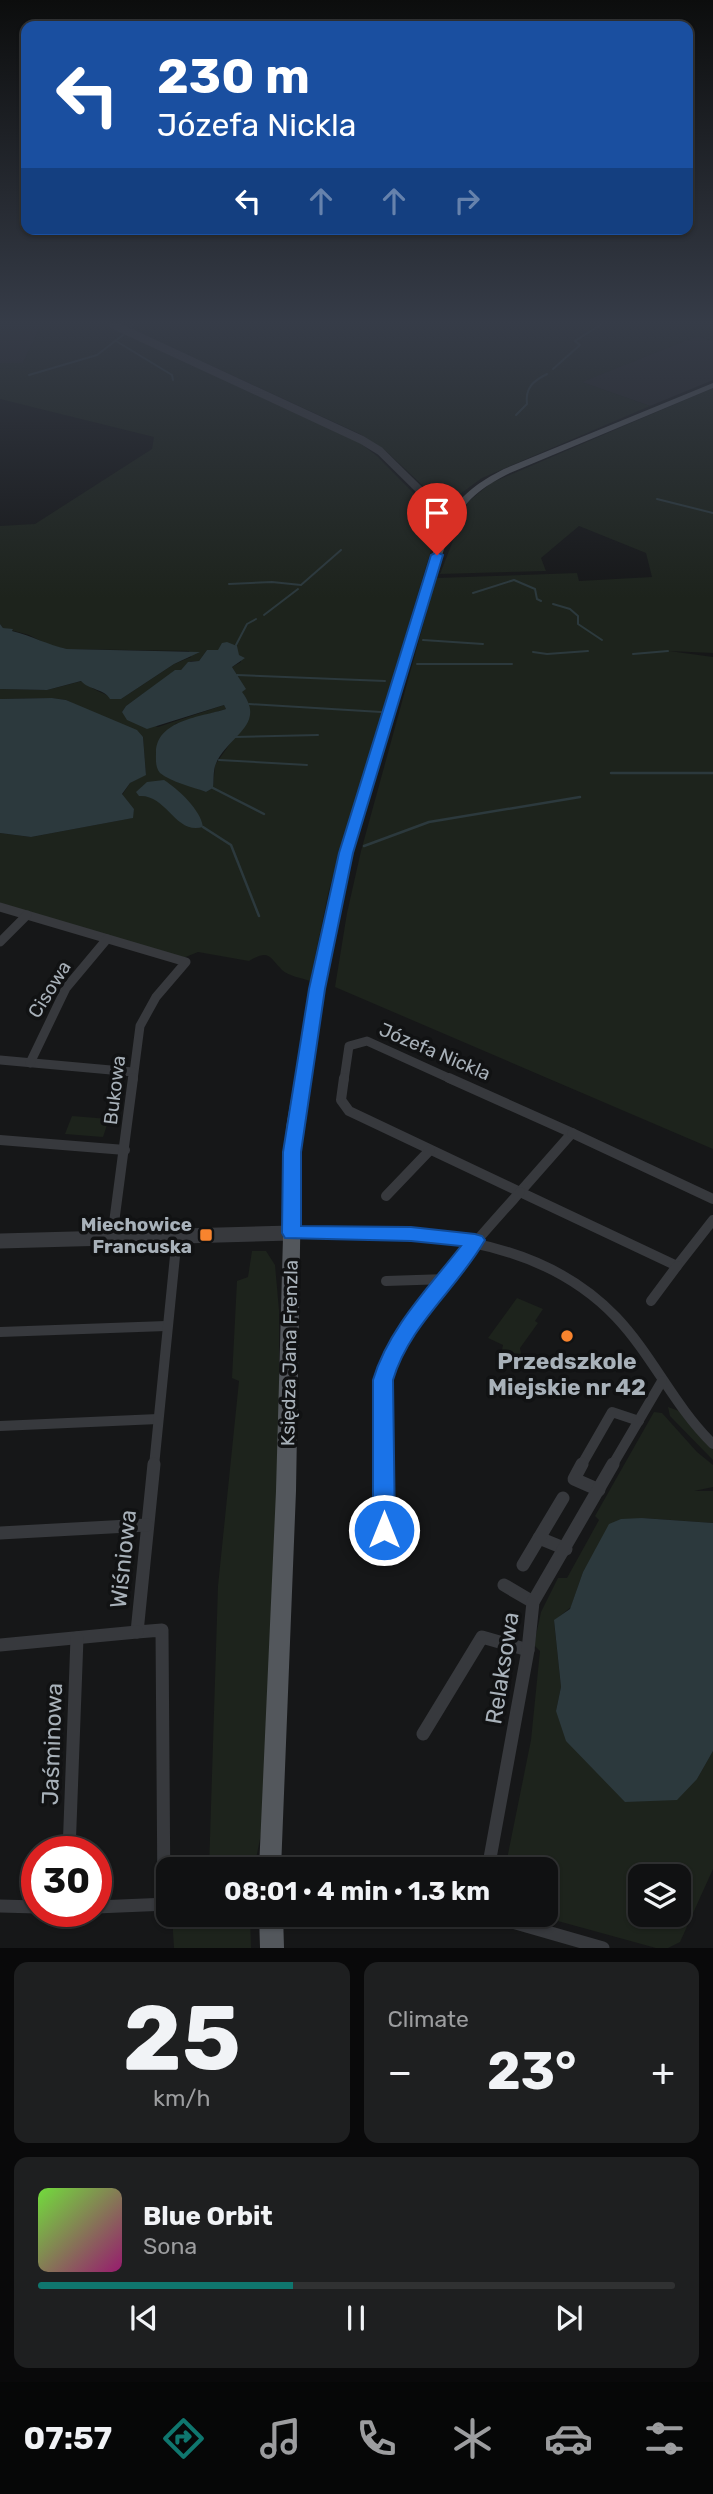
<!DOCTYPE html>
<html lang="en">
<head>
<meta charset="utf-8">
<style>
  body { margin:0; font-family:Rubik,sans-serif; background:#1e1f20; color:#f1f3f6; height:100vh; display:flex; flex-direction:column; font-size:26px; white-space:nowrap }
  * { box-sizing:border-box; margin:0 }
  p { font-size:23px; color:#9c9d9f }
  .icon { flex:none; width:38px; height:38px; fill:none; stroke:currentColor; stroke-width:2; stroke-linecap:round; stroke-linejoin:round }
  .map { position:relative; height:1948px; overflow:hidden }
  .details { display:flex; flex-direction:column; gap:14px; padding:14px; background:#09090a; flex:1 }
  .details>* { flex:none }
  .guide { position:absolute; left:21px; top:21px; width:672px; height:214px; border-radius:14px; box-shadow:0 2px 5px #0004,0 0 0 2px #303132; background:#1a4fa0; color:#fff; overflow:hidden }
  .buttons { position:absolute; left:628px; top:1864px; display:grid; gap:14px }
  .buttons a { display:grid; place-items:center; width:63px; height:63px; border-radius:14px; background:#101112; box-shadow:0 2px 5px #0004,0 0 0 2px #303132; font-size:35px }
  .speed { position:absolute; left:21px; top:1836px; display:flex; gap:14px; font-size:35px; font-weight:700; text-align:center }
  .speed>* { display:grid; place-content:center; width:91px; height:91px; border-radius:50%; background:#101112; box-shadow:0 2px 5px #0004,0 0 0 2px #303132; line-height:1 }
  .speed .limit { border:10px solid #d22; background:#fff; color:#111 }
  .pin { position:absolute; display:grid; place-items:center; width:60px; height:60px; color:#fff; margin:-72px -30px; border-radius:50% 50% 50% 0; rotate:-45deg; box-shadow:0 0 7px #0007 }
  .pin .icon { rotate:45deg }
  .me { position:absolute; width:77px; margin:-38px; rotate:0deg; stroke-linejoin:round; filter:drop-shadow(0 0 5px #0008) }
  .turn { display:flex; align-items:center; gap:24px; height:147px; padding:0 21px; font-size:32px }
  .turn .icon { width:91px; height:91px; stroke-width:2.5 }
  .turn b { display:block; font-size:49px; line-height:60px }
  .lanes { display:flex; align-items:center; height:66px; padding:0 21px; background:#0003; justify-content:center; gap:35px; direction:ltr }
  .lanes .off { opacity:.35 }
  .big { font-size:52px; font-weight:700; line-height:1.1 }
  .details .card { flex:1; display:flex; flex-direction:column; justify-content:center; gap:10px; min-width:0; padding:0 24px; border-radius:14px; background:#1e1f20 }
  .details .dial { align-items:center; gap:0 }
  .dial b { font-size:91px; line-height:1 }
  .song { display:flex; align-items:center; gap:21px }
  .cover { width:84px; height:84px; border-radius:10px; background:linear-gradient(135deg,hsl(100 70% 55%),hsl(320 70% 35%)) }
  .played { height:7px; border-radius:4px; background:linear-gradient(90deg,#0f766e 40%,#303132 40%) }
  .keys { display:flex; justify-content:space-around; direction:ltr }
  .heat { display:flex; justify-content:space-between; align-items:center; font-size:38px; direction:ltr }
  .details .tiles { flex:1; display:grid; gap:14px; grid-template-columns:1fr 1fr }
  .card:last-child { grid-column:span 2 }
  .trip { position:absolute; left:156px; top:1857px; width:402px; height:70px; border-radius:14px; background:#101112; box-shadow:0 2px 5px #0004,0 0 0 2px #303132; font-weight:700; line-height:70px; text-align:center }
  .tabs { display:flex; height:112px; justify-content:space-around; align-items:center; background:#060707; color:#9c9d9f }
  .tabs .icon { width:49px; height:49px }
  .tabs .active { color:#0f766e }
  .tabs b { font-size:32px; color:#f1f3f6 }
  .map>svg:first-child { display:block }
</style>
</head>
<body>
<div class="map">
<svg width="713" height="1948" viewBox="0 0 713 1948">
  <rect width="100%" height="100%" fill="#161718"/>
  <g fill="#222325">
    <path d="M0,325H41L23,363H0Z"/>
    <path d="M697,336L713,341V380L650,406L581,382Z"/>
  </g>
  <g fill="#1d231c" fill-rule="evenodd">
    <path d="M41,325H110L360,443L377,456L440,520L329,890L310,981C302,978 288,976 282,970C269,957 270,949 249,961L198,952L183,958L0,903V833L31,837L132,818L134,809L122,795L130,783L146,774L143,737L66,700L52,698L0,699V689L47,690L82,681C87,687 113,699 121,699L174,664L191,657L189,651L67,649L48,645L29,635L3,628L0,624V526L35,524L152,449L154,437L0,399V363H23ZM207,650L239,655L241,662L232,667L245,689L242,691L229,745L215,765L213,788L206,792L171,778L175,724L226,709L224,705L158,727L122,712L126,706L175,671L181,670L191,661H199Z"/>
    <path d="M123,325H713V341L697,336L582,382L650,406L482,478L456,497L434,496L387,452L360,434Z"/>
    <path d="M713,388V653L669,651L713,657V1149L335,987L347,913L361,851L436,578L577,573L579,581L652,577L646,553L579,526L541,558L546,571L440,574L468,502L491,483Z"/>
    <path d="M72,1116L109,1119L103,1137L65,1134Z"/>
    <path d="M252,1251H266L275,1265L279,1310V1440L263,1824L254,1869H209L218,1586L239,1381L232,1378L237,1281L248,1277Z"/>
    <path d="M517,1298L543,1309L535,1321L538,1323L520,1348L522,1359L514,1365L500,1360L503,1345L488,1338Z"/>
    <path d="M668,1407L679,1411L713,1450V1460L670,1416Z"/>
    <path d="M654,1412L662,1413L697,1452L713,1465V1487L694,1491H713V1523L642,1518L593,1555L583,1572L571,1607L554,1621L561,1687L556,1711L697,1779L713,1751V1869L680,1942L668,1948H656L536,1915L546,1914V1869H505L531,1740L540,1651L534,1645L541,1612L558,1578H567L599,1520L595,1516ZM640,1876H679V1914H640Z"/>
    <path d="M172,1915H250L251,1948H174Z"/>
  </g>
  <g fill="#2c393d">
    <path d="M0,624L3,628L13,629L12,631C32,636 48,645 67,649L200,652L174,664L121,699H110C105,689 89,690 81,681L47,690L0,689Z"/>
    <path d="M227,642L237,646L239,655L245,658L232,667L246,689L242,692C268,726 225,737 215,766C213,773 214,781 213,788L206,792C193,787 171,782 160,773C155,767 156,759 156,752C157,720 201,717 226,709L224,705L147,729L127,720L122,712L126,706L175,670H181L188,662L199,661L207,650H218L222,643Z"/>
    <path d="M52,698L66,700L137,730L143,737L146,775L130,783L122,794L134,809L133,818L31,837L0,833V699Z"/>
    <path d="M164,780C178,789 201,810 203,827C175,835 167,794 139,796L136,792L147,782Z"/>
    <path d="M642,1518L713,1523V1751L697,1779L677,1800L625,1802L566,1741L556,1711L561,1687L554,1620L570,1609L583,1572L609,1524L621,1519Z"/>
  </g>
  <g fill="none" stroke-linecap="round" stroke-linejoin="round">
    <g stroke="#2c393d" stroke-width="2">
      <path d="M131,327L133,325"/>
      <path d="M116,341L172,375L173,380"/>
      <path d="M553,369L580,345L575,341L600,325"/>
      <path d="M29,375L97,355L123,335"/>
      <path d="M516,415L527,404C525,388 533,381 547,374"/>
      <path d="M657,499L713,513"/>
      <path d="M229,584L272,582L301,585L341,550"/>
      <path d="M473,593L514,580L535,589L537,599L541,601"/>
      <path d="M553,604L570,609L578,616V624L602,640"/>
      <path d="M264,615L298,589"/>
      <path d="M423,640L483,644"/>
      <path d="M236,645L247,624L256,619"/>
      <path d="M533,652L547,654L588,651"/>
      <path d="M633,654L668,651"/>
      <path d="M417,664H512"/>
      <path d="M237,675L385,681"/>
      <path d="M249,704L381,712"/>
      <path d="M234,737L318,735"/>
      <path d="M219,760L307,765"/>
    </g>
    <g stroke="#2c393d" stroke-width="2.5">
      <path d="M611,773H713"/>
      <path d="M213,788L264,814"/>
      <path d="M203,827L231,845L259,916"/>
      <path d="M364,846L429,822L580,797"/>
    </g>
    <g stroke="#37393d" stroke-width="9">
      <path d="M0,907L186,962L156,997L140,1026L133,1080"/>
      <path d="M0,942L27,915"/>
      <path d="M0,1060L133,1072"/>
      <path d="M30,1063L66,988L107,939"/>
      <path d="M344,1080L349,1046L367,1041L453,1080"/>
    </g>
    <g stroke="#37393d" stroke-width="10">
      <path d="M344,1078L341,1100L349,1111L520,1192"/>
      <path d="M449,1078L572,1133L520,1192"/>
      <path d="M572,1133L713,1199"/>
      <path d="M0,1140L125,1150"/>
      <path d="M520,1192L677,1266L713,1220"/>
      <path d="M386,1196L430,1150"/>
      <path d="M291,1233C405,1233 531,1228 616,1317C653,1356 674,1406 713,1444"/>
      <path d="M112,1238L133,1078"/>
      <path d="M386,1281L447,1279"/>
      <path d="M651,1301L677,1266"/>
      <path d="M0,1332L166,1326"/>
      <path d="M0,1426L158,1419"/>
      <path d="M154,1466L177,1236"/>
      <path d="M384,1466C383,1441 379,1402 383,1379C393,1331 485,1231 520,1192"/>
      <path d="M581,1466L612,1412L639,1421"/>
      <path d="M612,1466L662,1381"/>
    </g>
    <g stroke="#37393d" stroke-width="13">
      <path d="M154,1464L137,1632L162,1630L164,1904"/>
      <path d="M384,1464V1530"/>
      <path d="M582,1464L574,1479L599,1490"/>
      <path d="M0,1533L147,1525"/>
      <path d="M539,1538L566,1549"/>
      <path d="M523,1565L563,1498"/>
      <path d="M504,1585L533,1602"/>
      <path d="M0,1645L137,1632"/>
      <path d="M423,1734L482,1637L528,1650"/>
      <path d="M69,1852L77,1638"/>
      <path d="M488,1869L528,1650L533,1602L613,1464"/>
      <path d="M0,1906L37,1907"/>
      <path d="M96,1907L168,1904"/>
      <path d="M484,1914L603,1948"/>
    </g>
    <g stroke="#37393d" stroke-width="8">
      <path d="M114,325L362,440L380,451L450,520"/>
      <path d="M433,504H459"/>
    </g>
    <path stroke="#37393d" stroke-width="15" d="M0,1241L291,1233"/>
    <g fill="#53575c" fill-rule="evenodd">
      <path d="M713,383V388L510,473C466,495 458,510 442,555L352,853L324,989L302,1128L296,1491L281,1869H259L276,1491L286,1128L310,989L340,853L432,555C449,509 459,492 504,469Z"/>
      <path d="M259,1914H283L284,1948H260Z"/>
    </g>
  </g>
  <linearGradient id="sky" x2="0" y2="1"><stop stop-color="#0c0d0d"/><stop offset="0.54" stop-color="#363c48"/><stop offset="1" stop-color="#363c48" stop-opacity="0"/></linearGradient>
  <rect width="713" height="598" fill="url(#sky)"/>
  <path fill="#1a73e8" stroke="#114b97" stroke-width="2" d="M437,552L443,555L353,853L325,989L301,1152V1226L411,1227L475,1234L482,1236L485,1240C457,1289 409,1325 393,1380L395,1530L391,1537L384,1540L376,1537L373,1530V1380C388,1329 429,1287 461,1246L411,1241L285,1238L282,1233L283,1152L309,989L339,853L431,555Z"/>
  <g fill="#f8842e" stroke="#111213" stroke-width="2.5">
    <rect x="199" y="1228" width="14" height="14" rx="3.5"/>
    <circle cx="567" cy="1336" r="7"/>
  </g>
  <g text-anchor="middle" stroke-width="7" stroke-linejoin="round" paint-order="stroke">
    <g font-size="19" fill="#a8b1b9" stroke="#111213">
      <text transform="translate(49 989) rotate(-58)" y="7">Cisowa</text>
      <text transform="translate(435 1051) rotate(23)" y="7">Józefa Nickla</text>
      <text transform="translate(114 1090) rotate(-83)" y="7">Bukowa</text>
      <text transform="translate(289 1353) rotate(-89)" y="7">Księdza Jana Frenzla</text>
    </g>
    <g font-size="19" font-weight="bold" fill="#a8b1b9" stroke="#111213" text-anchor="end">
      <text x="192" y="1231">Miechowice<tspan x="192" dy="22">Francuska</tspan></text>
    </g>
    <g font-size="23" font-weight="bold" fill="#a8b1b9" stroke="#111213">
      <text x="567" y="1369">Przedszkole<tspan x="567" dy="26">Miejskie nr 42</tspan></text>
    </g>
    <g font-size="23" fill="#a8b1b9" stroke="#111213">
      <text transform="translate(123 1559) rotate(-84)" y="8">Wiśniowa</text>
      <text transform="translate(502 1668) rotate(-81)" y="8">Relaksowa</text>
      <text transform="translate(52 1744) rotate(-88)" y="8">Jaśminowa</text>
    </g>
  </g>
</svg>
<div class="buttons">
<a><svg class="icon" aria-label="layers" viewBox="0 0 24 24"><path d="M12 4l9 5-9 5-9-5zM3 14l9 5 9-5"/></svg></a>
</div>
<div class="speed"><div class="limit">30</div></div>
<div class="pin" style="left:437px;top:555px;background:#d93025"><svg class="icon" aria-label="arrive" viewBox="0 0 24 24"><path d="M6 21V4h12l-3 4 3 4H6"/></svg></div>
<svg class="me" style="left:384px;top:1530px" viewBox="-20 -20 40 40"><circle r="17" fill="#1a73e8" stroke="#fff" stroke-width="3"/><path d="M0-11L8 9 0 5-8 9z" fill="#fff"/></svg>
<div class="trip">08:01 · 4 min · 1.3 km</div>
<div class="guide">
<div class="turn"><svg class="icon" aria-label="left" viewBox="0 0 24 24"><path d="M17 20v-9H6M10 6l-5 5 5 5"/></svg><div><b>230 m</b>Józefa Nickla</div></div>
<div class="lanes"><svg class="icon" aria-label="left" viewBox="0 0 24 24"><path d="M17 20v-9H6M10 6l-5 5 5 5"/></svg><svg class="icon off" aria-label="ahead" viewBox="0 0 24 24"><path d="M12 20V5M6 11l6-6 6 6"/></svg><svg class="icon off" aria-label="ahead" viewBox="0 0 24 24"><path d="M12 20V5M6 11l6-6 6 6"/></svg><svg class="icon off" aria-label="right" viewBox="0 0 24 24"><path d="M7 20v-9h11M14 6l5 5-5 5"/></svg></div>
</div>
</div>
<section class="details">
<div class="tiles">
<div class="card dial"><b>25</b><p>km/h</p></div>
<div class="card"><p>Climate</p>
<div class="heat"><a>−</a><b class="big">23°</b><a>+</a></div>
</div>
<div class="card">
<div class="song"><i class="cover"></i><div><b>Blue Orbit</b><p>Sona</p></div></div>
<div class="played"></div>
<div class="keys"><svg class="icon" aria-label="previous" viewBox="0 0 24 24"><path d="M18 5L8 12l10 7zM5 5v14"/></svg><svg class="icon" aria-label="pause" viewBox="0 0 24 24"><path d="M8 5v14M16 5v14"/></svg><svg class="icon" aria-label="next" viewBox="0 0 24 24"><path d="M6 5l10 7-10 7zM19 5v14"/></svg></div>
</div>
</div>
</section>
<nav class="tabs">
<b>07:57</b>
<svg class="icon active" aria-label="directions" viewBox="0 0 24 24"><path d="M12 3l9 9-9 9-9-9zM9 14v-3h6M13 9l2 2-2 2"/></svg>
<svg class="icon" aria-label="music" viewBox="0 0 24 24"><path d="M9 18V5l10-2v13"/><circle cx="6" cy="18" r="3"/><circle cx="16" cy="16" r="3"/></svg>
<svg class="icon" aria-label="phone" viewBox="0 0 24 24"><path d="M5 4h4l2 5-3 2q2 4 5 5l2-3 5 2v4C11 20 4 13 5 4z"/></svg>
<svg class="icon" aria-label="climate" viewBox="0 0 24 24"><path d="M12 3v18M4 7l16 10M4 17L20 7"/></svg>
<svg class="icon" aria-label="car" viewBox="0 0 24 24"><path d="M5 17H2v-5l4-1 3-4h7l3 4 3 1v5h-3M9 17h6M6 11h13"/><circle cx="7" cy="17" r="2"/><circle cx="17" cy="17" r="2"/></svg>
<svg class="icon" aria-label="filters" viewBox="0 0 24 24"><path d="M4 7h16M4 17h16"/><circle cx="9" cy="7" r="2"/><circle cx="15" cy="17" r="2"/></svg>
</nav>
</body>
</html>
